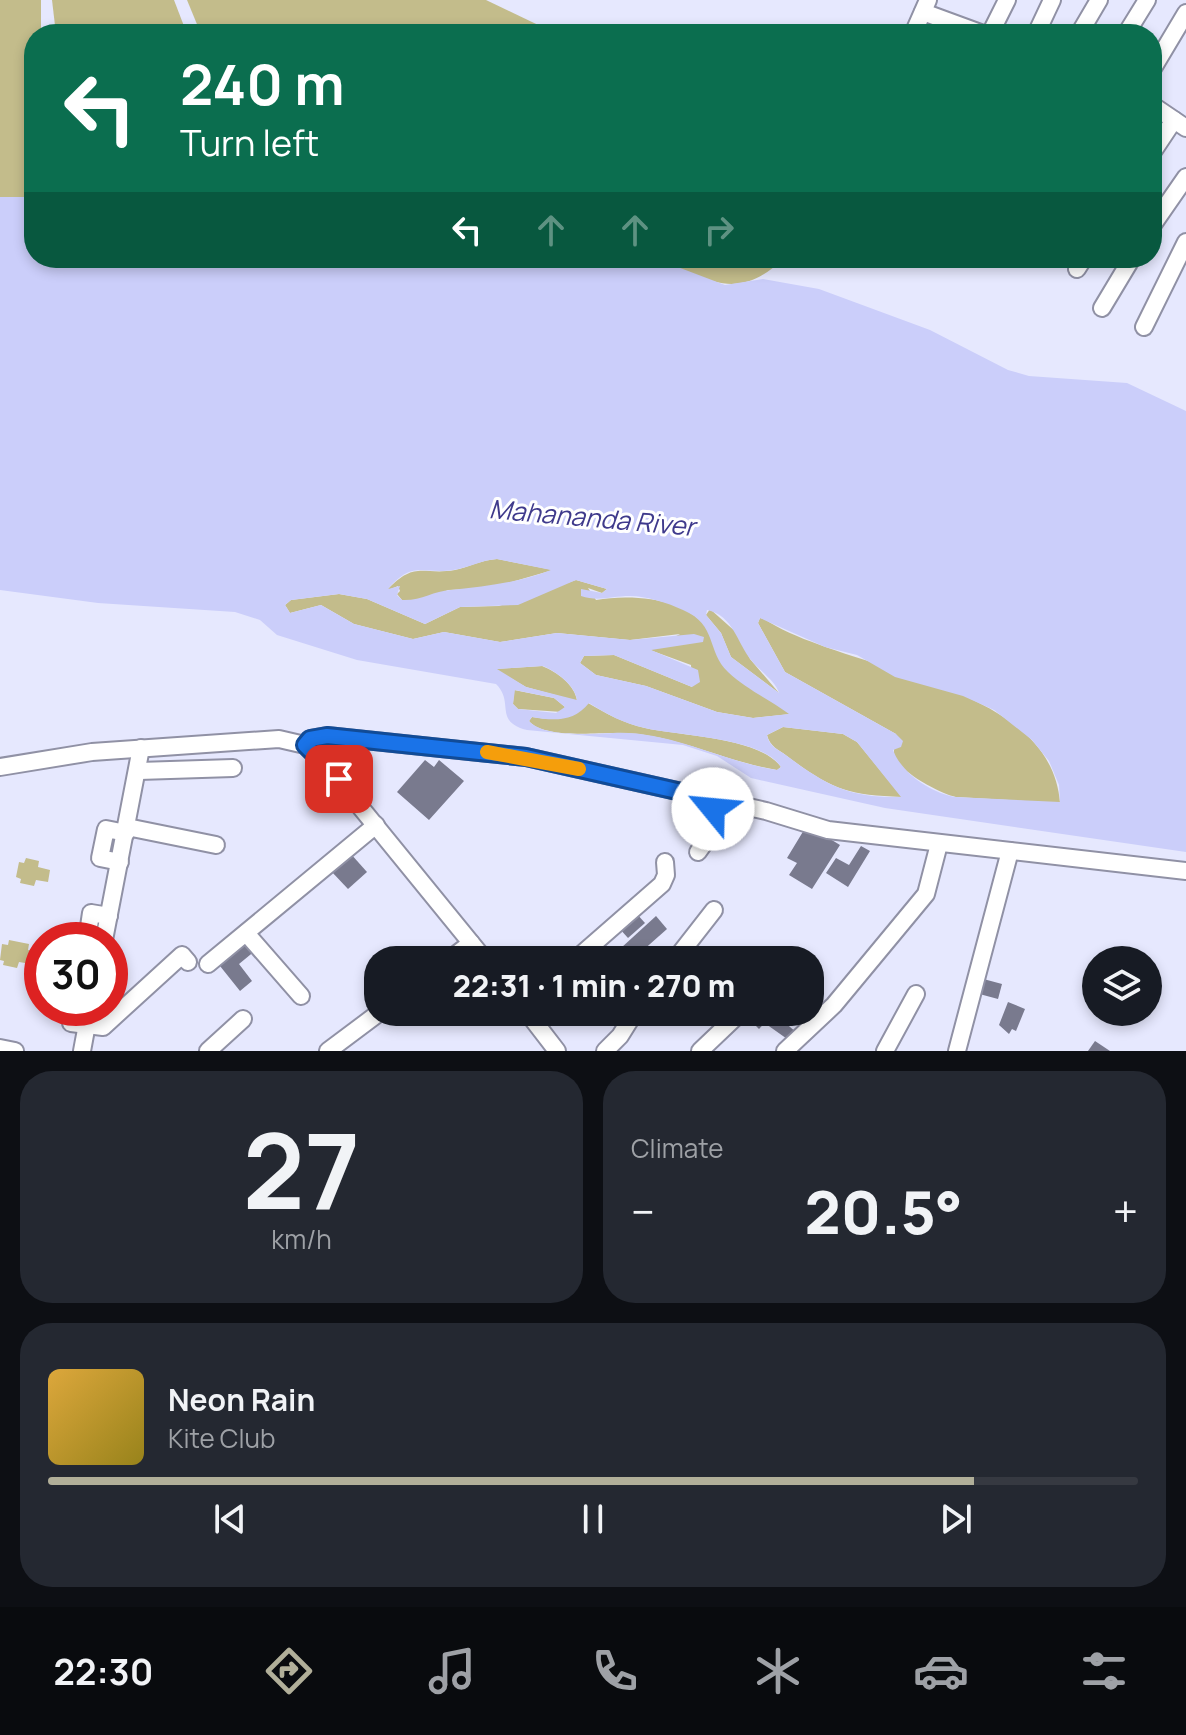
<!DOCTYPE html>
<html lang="en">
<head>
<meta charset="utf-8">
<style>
  body { margin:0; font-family:Manrope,sans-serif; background:#242831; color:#f1f3f6; height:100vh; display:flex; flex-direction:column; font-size:30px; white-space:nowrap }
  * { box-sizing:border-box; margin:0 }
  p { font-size:26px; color:#9ea1a6 }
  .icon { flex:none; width:44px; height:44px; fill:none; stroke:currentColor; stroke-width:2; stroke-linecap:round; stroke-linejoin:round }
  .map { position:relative; height:1051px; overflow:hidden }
  .side { display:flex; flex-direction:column; gap:20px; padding:20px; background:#0d0f14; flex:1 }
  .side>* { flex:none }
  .top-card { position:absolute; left:24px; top:24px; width:1138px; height:244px; border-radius:32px; box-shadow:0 4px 12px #0003; background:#0b6e4f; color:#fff; overflow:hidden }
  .fabs { position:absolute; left:1082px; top:946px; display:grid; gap:16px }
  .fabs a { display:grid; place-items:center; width:80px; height:80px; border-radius:50%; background:#171b24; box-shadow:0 4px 12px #0003; font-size:40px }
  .speed { position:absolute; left:24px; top:922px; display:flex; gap:16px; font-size:40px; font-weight:700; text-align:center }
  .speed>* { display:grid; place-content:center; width:104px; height:104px; border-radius:50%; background:#171b24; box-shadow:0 4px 12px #0003; line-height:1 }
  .speed .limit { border:12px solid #d22; background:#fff; color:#111 }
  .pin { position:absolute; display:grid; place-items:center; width:68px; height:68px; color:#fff; margin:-34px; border-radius:16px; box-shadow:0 4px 12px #0006 }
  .me { position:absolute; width:88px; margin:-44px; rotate:298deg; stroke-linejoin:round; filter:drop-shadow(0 0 6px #0008) }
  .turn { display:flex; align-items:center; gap:28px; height:168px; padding:0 24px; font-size:36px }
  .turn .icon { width:104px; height:104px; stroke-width:2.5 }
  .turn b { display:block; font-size:56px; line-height:68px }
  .lanes { display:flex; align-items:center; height:76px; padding:0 24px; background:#0003; justify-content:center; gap:40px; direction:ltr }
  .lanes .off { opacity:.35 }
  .big { font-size:60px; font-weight:800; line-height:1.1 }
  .side .tile { flex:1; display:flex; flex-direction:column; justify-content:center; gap:12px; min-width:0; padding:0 28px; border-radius:32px; background:#242831 }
  .side .dial { align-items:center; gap:0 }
  .dial b { font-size:104px; line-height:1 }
  .song { display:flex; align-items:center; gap:24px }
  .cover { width:96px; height:96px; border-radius:12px; background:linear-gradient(135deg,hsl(40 70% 55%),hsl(50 70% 35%)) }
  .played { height:8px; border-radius:4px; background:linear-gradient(90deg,#b1af99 85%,#363941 85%) }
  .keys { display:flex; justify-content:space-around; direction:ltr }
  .heat { display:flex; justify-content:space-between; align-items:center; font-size:44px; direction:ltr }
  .side .tiles { flex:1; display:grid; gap:20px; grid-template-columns:1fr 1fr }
  .tile:last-child { grid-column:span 2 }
  .trip { position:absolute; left:364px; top:946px; width:460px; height:80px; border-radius:32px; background:#171b24; box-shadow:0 4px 12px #0003; font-weight:800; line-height:80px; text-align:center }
  .menu { display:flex; height:128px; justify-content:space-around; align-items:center; background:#090b0e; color:#9ea1a6 }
  .menu .icon { width:56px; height:56px }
  .menu .current { color:#b1af99 }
  .menu b { font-size:36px; color:#f1f3f6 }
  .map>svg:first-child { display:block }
</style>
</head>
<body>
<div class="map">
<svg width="1186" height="1051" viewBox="0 0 1186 1051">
  <rect width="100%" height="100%" fill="#e6e8fe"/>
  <g fill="#c3bc8b">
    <path d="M0,0H41V34H34V197H0Z"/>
    <path d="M52,0H174L187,34H56Z"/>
    <path d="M187,0H486L557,34H201Z"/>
    <path d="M654,258H784C737,304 708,279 654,258Z"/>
    <path d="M497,559L553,570L491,588L448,590L424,600H402L397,594L400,591L398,586L386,591C416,559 422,576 455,570C469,567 481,560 497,559Z"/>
    <path d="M576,580L607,589L602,593L588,588L596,600C632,594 690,597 711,634C719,647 719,662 730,673L791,714L753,718L717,712L646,686L596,675L580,663L584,656L614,655L692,687L691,665L650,650L680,634L630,640L557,633L500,642L444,632L413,639L354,624L321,605L290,613L285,605L291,600L339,594L367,599L425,624L460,607L499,606Z"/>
    <path d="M710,609L737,633L750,659L779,693L731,657L721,633L706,615Z"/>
    <path d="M764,619C845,672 1051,681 1060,803L956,797C941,794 894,770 894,752C894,748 896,740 896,734L785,672L758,623L760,618Z"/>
    <path d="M542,666C557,672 575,685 577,701L526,687L495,669Z"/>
    <path d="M514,690L554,698L565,707L562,712L518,709L513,704Z"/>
    <path d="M588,703C607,714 623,723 645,728C679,736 760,737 781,767L777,770C722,761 670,731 613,733C592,733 543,738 529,721L532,717C557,721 570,720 588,703Z"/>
    <path d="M783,727L843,734L857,742L902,797C847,795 831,789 787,756C778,749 770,747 767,735Z"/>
    <path d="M26,858L39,861L38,867L50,870L48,882L36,880L34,886L20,883L21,879L16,877L19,862L24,863Z"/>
    <path d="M9,940L29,944L28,950L33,951L31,964L19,962L17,968L3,965L4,961L0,960L2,944L8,945Z"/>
  </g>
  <path fill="#cbcefa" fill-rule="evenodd" d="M0,197H34V258H654L725,285L763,279L819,289L930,330L1008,370L1029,376L1127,383L1186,411V852L885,808L751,778L717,756L683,745L527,730C493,721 515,703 496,684L357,660L277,635L260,620L235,612L98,603L0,590ZM497,559L551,570C517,583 487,586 451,590C433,591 421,601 402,600L397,595L400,586L388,589C414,559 423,575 453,570C468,568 481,560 497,559ZM576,580L607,589L602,593L581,589V596C598,602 612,596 630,596C646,596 668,603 683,610C718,625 706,651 728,672C746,689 770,700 789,714L753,718L717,712L646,686L596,675L580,663L584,656L614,655L692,687L700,682L698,670L651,650L703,642L704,637L694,634L630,640L557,633L500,642L444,632L413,639L354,624L321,605L290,613L285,605L291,600L339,594L367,599L425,624L460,607L518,605ZM707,610C733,615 737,643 751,660C759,670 776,682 779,693L731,657L721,633L706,615ZM760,618L825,647L857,655L895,677L963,696L994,710L1032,740L1049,761L1059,785L1060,802L955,797C932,793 902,774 893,750L901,747L903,741L896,734L785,672L758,623ZM543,666C557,672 575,685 577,700L526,687L497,669ZM515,690L554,698L565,707L556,713L518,709L513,704ZM589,703C608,715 623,723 645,728C678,736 762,737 781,767L777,770C722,762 670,730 613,733C592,734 544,738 529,721L532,717C554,721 574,722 589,703ZM783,727L843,734L857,742L901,797C850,798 827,786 787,756C778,749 769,747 767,735Z"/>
  <g fill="#797a8e">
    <path d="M425,760L434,767L439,760L464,781L429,820L397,792Z"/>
    <path d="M807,825L840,845L812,889L789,875L797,863L787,858Z"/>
    <path d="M861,846L870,851L848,887L826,873L836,858L849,865Z"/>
    <path d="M350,853L367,872L348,889L331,871Z"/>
    <path d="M636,913L645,923L628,938L619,928Z"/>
    <path d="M656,916L667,929L632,960L621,948Z"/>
    <path d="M245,937L256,950L239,964L252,981L240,991L216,961Z"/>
    <path d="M976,977L1002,984L998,999L972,992Z"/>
    <path d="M1008,1002L1025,1009L1016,1031L1012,1029L1009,1034L999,1025Z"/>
    <path d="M749,1012H763L769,1018L759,1029L746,1016Z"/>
    <path d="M775,1014L797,1033L790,1041L766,1024Z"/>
    <path d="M1095,1041L1110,1051H1088Z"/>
  </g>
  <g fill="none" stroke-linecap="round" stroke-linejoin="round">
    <g stroke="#9091a5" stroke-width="20">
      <g id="minor">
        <path d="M923,12L983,34"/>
        <path d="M913,34L928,0"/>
        <path d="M990,34L1007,0"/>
        <path d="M1036,34L1052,0"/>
        <path d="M1079,34L1099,0"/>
        <path d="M1126,34L1147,0"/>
        <path d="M1152,70L1186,13"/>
        <path d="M1152,105L1186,128"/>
        <path d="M1152,153L1174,120"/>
        <path d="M1152,226L1186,177"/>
        <path d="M1077,269L1084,258"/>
        <path d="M1102,308L1132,258"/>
        <path d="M1144,327L1186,242"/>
        <path d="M305,745L310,739L327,736L526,757L766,811L828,830L1186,871"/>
        <path d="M0,767L92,752L279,739L305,745L322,760L485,960"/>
        <path d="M139,771L233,768"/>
        <path d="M127,827L216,845"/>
        <path d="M698,852C711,835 718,819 708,798"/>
        <path d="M120,862L100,858L106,829L126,833"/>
        <path d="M246,933L301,996"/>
        <path d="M87,940L91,913L109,916"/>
        <path d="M104,940L141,748"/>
        <path d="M449,960L471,943"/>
        <path d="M575,960L662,884L666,875L665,862"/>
        <path d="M675,960L714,910"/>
        <path d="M208,964L376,825"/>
        <path d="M74,1008L71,1023L103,1027L182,955L188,962"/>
        <path d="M527,1012L557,1051"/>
        <path d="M0,1048L15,1051"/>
        <path d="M82,1051L90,1008"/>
        <path d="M208,1051L243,1019"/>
        <path d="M328,1051L380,1012"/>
        <path d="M605,1051L620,1036L635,1012"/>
        <path d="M700,1051L741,1012"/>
        <path d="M785,1051L834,1005L926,894L939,844"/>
        <path d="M885,1051L916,994"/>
        <path d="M957,1051L1010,851"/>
      </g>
    </g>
    <use href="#minor" stroke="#fff" stroke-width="16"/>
  </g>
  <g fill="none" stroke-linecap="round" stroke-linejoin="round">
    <g stroke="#114b97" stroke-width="20">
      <path id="route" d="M339,779L305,745L310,739L327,736L526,757L708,798L713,809"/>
    </g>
    <use href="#route" stroke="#1a73e8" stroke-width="14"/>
    <path stroke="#f59e0b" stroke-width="14" d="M487,752L579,769"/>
  </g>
  <g text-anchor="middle" stroke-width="6" stroke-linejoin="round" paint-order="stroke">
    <g font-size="26" font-style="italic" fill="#3f3a8c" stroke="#fff">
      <text transform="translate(592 518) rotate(5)" y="9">Mahananda River</text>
    </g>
  </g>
</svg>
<div class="fabs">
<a><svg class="icon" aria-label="layers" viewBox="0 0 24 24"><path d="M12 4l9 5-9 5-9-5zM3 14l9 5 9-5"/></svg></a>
</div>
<div class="speed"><div class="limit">30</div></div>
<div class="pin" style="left:339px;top:779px;background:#d93025"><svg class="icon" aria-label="arrive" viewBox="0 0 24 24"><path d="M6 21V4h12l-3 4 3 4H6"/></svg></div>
<svg class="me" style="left:713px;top:809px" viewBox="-20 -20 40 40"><circle r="19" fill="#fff"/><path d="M0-13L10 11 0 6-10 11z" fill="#1a73e8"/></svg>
<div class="trip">22:31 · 1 min · 270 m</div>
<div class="top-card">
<div class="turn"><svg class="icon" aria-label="left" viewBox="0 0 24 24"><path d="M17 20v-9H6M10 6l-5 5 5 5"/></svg><div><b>240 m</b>Turn left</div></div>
<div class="lanes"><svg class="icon" aria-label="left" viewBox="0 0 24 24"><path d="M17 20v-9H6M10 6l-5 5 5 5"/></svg><svg class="icon off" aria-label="ahead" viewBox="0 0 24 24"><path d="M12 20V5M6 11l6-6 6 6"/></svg><svg class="icon off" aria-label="ahead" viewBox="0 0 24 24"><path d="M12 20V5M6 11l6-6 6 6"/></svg><svg class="icon off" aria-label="right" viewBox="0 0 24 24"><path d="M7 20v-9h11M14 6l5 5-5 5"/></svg></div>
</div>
</div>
<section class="side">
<div class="tiles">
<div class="tile dial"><b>27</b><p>km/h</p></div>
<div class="tile"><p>Climate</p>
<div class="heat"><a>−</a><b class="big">20.5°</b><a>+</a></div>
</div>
<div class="tile">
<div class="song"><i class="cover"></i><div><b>Neon Rain</b><p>Kite Club</p></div></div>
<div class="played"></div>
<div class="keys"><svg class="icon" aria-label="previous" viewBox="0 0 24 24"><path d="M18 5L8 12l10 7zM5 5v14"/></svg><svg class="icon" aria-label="pause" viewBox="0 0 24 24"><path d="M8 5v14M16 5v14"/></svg><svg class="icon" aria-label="next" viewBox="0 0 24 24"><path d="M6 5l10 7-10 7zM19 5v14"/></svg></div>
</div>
</div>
</section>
<nav class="menu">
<b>22:30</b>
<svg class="icon current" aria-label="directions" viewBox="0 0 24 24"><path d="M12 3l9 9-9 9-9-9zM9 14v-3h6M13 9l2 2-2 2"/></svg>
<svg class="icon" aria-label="music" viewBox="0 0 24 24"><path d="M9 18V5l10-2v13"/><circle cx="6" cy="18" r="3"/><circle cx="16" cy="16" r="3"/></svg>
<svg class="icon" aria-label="phone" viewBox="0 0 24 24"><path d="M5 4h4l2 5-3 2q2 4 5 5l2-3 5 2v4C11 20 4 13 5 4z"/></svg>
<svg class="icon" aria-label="climate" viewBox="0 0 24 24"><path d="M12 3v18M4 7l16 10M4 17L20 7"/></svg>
<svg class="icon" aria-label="car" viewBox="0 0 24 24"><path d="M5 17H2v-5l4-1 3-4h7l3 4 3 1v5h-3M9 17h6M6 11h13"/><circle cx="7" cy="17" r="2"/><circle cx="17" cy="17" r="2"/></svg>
<svg class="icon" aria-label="filters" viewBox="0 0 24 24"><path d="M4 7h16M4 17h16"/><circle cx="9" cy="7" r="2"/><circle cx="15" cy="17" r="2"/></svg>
</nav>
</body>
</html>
